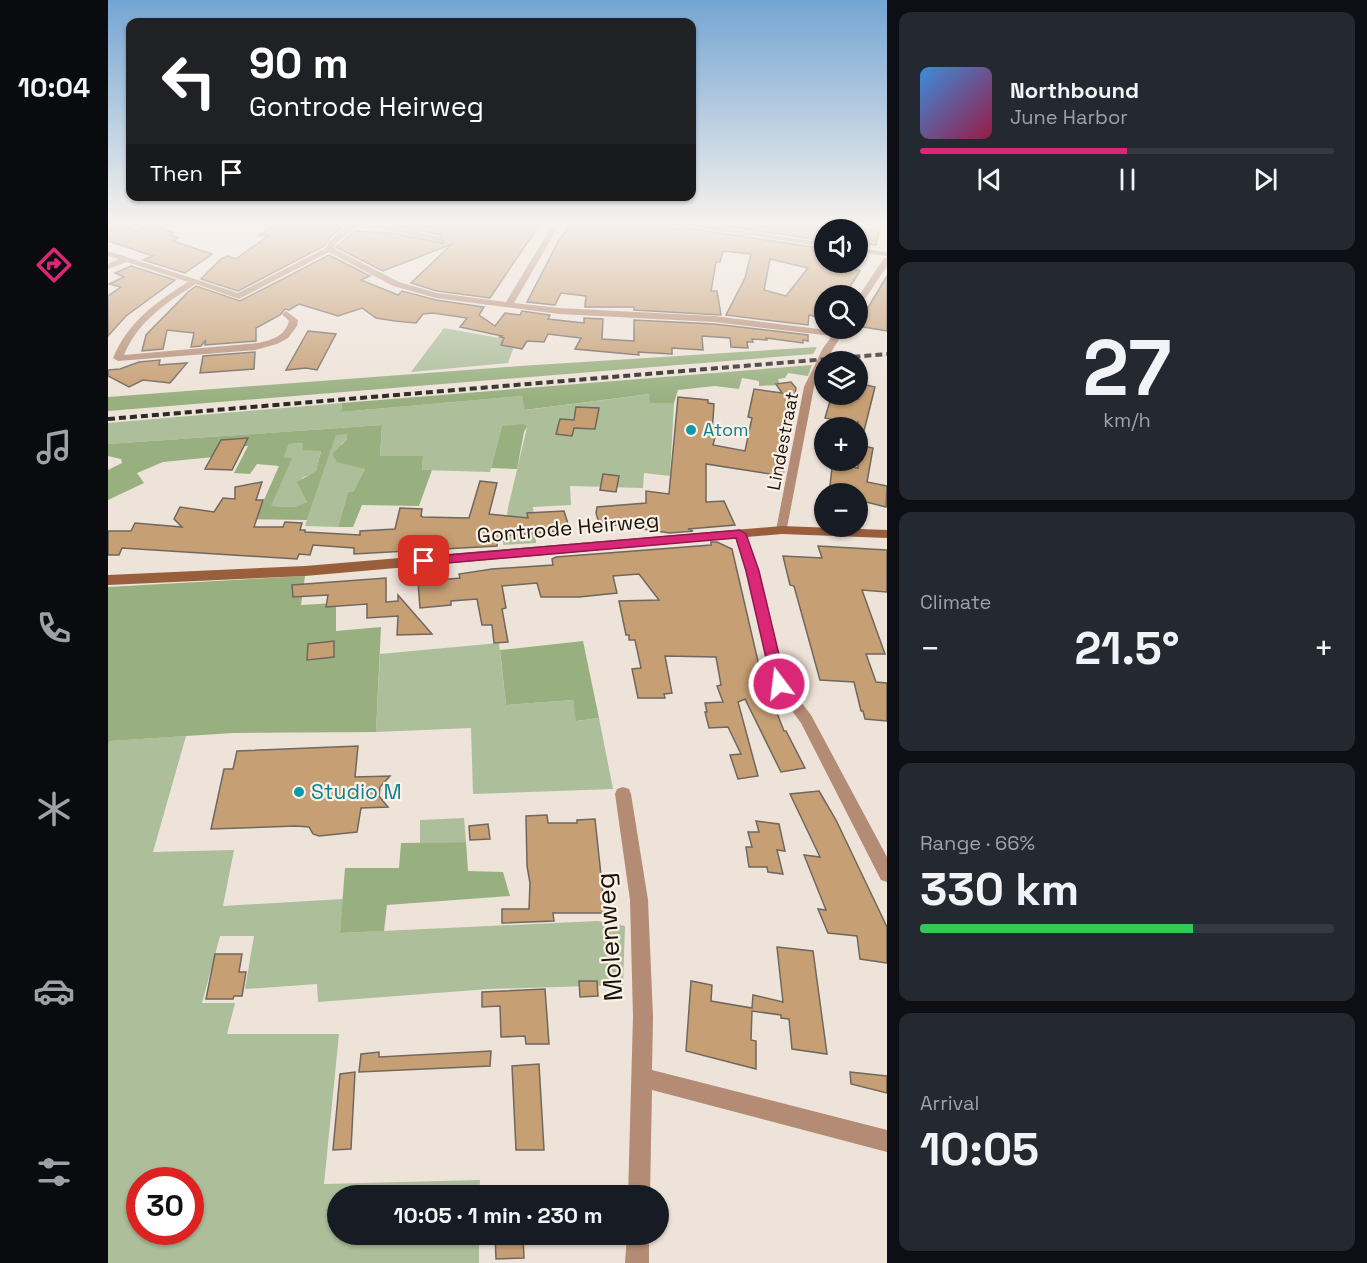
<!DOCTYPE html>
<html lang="en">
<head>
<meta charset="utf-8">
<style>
  body { margin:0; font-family:"Space Grotesk",sans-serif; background:#242831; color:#f1f3f6; height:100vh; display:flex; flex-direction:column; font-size:22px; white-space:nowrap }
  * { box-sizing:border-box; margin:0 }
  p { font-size:20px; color:#9ea1a6 }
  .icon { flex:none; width:33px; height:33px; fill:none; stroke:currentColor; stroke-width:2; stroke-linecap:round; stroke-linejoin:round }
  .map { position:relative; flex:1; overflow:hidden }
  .details { display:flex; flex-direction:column; gap:12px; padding:12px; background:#0d0f14; width:480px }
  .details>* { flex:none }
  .guide { position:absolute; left:18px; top:18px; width:570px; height:183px; border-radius:12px; box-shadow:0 2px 4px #0004; background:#202124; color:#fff; overflow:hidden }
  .tools { position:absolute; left:706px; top:219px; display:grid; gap:12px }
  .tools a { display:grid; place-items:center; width:54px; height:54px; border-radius:50%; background:#171b24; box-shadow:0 2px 4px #0004; font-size:30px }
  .speed { position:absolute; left:18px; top:1167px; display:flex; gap:12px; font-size:30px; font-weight:700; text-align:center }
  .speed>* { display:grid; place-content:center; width:78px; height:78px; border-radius:50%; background:#171b24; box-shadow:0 2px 4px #0004; line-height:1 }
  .speed .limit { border:9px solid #d22; background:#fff; color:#111 }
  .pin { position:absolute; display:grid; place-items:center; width:51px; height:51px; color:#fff; margin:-26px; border-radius:12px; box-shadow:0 3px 9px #0006 }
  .me { position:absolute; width:66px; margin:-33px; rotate:345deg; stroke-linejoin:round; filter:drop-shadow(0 0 4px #0008) }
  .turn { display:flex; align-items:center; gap:21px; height:126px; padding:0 24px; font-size:27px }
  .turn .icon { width:78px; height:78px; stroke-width:2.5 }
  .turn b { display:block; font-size:42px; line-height:51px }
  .then { display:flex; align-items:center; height:57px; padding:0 24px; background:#0003; gap:12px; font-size:22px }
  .big { font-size:45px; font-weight:700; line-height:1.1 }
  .details .widget { flex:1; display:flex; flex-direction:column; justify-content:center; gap:9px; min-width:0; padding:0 21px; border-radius:12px; background:#242831 }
  .details .dial { align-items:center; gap:0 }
  .dial b { font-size:78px; line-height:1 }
  .song { display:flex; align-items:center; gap:18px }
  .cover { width:72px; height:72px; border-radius:9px; background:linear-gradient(135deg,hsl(210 70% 55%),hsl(340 70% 35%)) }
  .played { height:6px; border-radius:3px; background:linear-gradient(90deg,#db2777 50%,#363941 50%) }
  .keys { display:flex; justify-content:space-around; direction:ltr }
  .heat { display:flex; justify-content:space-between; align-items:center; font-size:33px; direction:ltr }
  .charge { height:9px; border-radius:4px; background:linear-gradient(90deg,#34c759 66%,#363941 0) }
  .trip { position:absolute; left:219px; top:1185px; width:342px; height:60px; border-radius:30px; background:#171b24; box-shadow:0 2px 4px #0004; font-weight:700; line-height:60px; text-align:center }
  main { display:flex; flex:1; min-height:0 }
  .tabs { display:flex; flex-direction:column; width:108px; justify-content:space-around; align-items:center; background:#090b0e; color:#9ea1a6 }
  .tabs .icon { width:42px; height:42px }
  .tabs .current { color:#db2777 }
  .tabs b { font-size:27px; color:#f1f3f6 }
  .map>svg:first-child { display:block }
</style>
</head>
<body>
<main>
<nav class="tabs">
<b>10:04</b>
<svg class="icon current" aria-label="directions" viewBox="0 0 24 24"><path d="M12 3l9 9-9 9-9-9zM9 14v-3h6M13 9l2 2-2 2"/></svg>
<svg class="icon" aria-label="music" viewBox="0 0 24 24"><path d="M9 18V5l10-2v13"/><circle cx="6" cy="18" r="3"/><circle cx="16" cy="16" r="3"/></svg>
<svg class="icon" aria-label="phone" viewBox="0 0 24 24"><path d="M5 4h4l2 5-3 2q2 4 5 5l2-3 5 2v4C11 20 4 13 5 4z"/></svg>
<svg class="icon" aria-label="climate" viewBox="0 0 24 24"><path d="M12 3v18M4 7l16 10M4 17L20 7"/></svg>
<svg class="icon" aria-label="car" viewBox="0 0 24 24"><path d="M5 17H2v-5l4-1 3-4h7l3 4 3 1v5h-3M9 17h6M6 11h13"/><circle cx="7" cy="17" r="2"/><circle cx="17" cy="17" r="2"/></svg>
<svg class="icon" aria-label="filters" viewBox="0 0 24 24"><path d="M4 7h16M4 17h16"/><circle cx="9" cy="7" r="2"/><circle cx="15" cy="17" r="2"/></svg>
</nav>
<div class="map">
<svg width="779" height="1263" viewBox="0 0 779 1263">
  <rect width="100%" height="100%" fill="#eee3d9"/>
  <g fill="#acbe9a" fill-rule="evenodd">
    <path d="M336,328L408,341L400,363L303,372Z"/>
    <path d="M542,394V403H566L562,476L536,473L535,488L462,486L463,505L425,507L428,543L395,545L400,508L419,427L394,426L382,472L314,470L315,456H272L274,425L0,444V423L234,403L233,412L414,396L418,410Z"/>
    <path d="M228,434H239V439L233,444L257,469L245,492H240L230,527L197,526Z"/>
    <path d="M196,443L194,449L213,450L208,472L194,478L199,503L187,507L162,506L183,458L176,457L181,444Z"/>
    <path d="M391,643L398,705L465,700L469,721L491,718L505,789L365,794L363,728L268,732L272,654Z"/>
    <path d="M78,736L45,852L126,850L115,906L235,899L232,933L490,921L517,926L515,985L381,989L210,1002L209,984L137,989L146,936H112L94,1003H127L119,1034H231L216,1184L372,1180L371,1195L230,1196V1234L371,1235V1263H0V745L2,741ZM32,1180H82V1232H32Z"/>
    <path d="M356,818L358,842L312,843V820Z"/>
  </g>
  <g fill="#98b080" fill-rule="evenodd">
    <path d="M709,347L705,354L0,411V397L412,366Z"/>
    <path d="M704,365L700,376L680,373L677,378L670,379L672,385L651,386V381L634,378L631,389L607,386L570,390L566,403H542L541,394L417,410L414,396L233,412L234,403Z"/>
    <path d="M415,424L419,427L416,432L409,469L383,468L394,426Z"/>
    <path d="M274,425L272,456H315L314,470H324L311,506L254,505L245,527H230L240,492H245L257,469L229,462L224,454L239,439V434L228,435L199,520L137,519L145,506L155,502L171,466L149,464L142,474L126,473L140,446L122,447L116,456L55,462L29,473L36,483L0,500V470L14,463L13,459L0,456V444ZM195,443L194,450L213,451L208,471L189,482L199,502L187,507L163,506L184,458L176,457L181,444Z"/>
    <path d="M197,576L193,605L228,603V631L273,627L268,732L125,733L2,741L0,745V587Z"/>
    <path d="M475,641L491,718L468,721L465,700L398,705L392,650Z"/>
    <path d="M358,842L360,871L395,872L402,896L279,905L276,931L232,933L237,868H291L293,843Z"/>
  </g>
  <g fill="#c69f75" stroke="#70675e" stroke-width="1.5" fill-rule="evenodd">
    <path d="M170,222H202L234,228L221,238L216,246L130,291L93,279L113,259L120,256L128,259L160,236L151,235Z"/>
    <path d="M297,222H433L382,298L329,291L303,283L344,244L275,271L228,247L247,231L283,233L335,243L333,235L292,226Z"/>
    <path d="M465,222H514L573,230V227L717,249V262H738L737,266L752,271L736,296H717V319L701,315L700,325L618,315L637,278L643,254L615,251L612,262H608L603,291H609L613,315L526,310V307H477L478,296L453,293L447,305L419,302L451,240ZM662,259L700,268L678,296L656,290Z"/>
    <path d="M593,222H696L717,227V241Z"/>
    <path d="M6,223L29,231L38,223L66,233L62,235L71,238L65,241L104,254L77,273L35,260L45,256L0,241V226Z"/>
    <path d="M750,228L771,231L768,245L750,243Z"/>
    <path d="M221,255L262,276L253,280L290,295L294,291L328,300L376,307L371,315L387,326L397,313L412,315L414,311L442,315L440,319L476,323V318L495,319L494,339L526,341V320L606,324L700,335V341L695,340V343L658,338L659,340L644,339L645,342H639L640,348L623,347L622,338L594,336L595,350L564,348V354L530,352L531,355L467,349L473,338L440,334L436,342L419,341L414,349L393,345L396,338L392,337L394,336L352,327L359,318L325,313L315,314L308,323L287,321L268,318L254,308L230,316L191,304L181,310L177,309L172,315L148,328V341L97,345L98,340L93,346L83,347L86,333L59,330L55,349L34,351L38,335L80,292L88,286L132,301Z"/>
    <path d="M23,266L67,280L18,316L0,336V296L13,287L1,284L16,277L7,273Z"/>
    <path d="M779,276V331L750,326V324Z"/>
    <path d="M200,331L228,334L209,370L198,368L178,370Z"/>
    <path d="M147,352L146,369L92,373L95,356Z"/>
    <path d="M52,360L51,365L79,363L62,383L35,380L21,387L0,376V370L12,369L31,362Z"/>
    <path d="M683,382L688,388L675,476L598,464V502L616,501L627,525L580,529L585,531L562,533L507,525L492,527L488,513L489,507L538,503V491L561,494L570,397L600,400V403L606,404L604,433H608L605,445L637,451L644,418L640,417L646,389L674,393L668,384Z"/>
    <path d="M750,383L767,387L755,435H750V421L749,425L717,418L724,394L750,399Z"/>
    <path d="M468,407L491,408L487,429L466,428L464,436L448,434L452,419L466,420Z"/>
    <path d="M140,438L124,470L97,469L113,440Z"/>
    <path d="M750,445L765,448L759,482L779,486L778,507L750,500V494H721L724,468L729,469L730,464L750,468Z"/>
    <path d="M495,474L511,476L508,492L492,490Z"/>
    <path d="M372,481L389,483L381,514L420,518L419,513L456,511L462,530L397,536L399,541H389V546L246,554V548L205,545L202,555L191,554L189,559L14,548L11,555H0V531H23L27,523L74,527L66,519L72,507L106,512L115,498L127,499V487L154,482L148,500H155L146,527H175L177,522L194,523L192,530H197V532L252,535V531L287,529L292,508L314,509L313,516L315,517L361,518Z"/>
    <path d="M603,542H609L624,549L652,670L676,731H678L697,768L673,772L637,699L630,702L650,776L630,779L622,755L633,754L620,727L601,728L597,712H599L597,703L615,702L609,686L613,685L608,657L557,656L564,693L556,694L557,698H530L524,669L533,668L527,640H521V635H518L511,601L551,600L531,574L505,576L509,593L471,597H433L429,583L394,586L398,608L394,609L400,642L386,643L384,625H374L369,599L343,601V605L312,608L310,582L352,578L351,574L384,569L445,565L444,559L448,557L603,545Z"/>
    <path d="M710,546L779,550V592L754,590L777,654H758L768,682L779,683V721L757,719L755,711H753L746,682L712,680L686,586L682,585L675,556L714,558Z"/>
    <path d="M278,578V602L290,601V595L324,634L289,635L290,616L259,618V604L218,607L220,595L185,597L184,585Z"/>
    <path d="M226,641V657L199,660L200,644Z"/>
    <path d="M250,746L247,777L282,776L272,787L271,796L280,807L253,808L249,832L211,836L205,834L201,827L188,826L103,829L116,769H125L129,751Z"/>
    <path d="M711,791L728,820L779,927V963L752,959L749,936L720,933L710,909L718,910L696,855L712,857L682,794Z"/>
    <path d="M439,815L440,823H469V820L487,819L497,913H445L446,921L394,923V909H421L422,883L419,866L418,816Z"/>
    <path d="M648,821L671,824L677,851L669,850L675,874L660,872L659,867H641L638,847H644L640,832H651Z"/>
    <path d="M380,824L382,839L362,840L361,826Z"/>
    <path d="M669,947L705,951L719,1054L684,1049L681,1019L673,1018V1015L644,1011L643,1040L648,1041V1069L578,1051L583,981L604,985L603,1001L644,1008L645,995L675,1002Z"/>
    <path d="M107,954H134L131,972H138L134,996H126L125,999H98Z"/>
    <path d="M471,981H489L490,996L472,997Z"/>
    <path d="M437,989L441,1044H418L417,1036L393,1037L392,1006L374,1007V992Z"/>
    <path d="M383,1051L382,1066L251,1072L253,1054L271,1052V1057Z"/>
    <path d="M431,1064L436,1150H408L404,1066Z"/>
    <path d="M247,1072L243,1149L225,1150L232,1074Z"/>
    <path d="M742,1072L779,1076V1093L743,1084Z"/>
    <path d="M387,1234H415L416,1258L388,1259Z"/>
  </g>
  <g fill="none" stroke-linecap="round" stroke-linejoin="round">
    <g fill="#b48b74" fill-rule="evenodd">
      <path d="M246,222H263L333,237V241H330L252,224L228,243L225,248L291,282L329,293L398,302L446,222H453L406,303L451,308L606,316L727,331L729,328H738L717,362L706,387L678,533H670L668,530L696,387L715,348L724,336L606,322L451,314L328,298L285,286L221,252L131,299L88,284C58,303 30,321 16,355L150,343C164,340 177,336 181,321L174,314L178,311L190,320L189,326L180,338L169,344L147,350L10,361L5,358C20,322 48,302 80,282L19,262L0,269V264L11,259L0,256V251L130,293L218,248L222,240Z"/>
      <path d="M556,222H576L717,243V247Z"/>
      <path d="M750,248L779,252V256L750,252Z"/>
      <path d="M776,258H779V266L753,305L750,306V297Z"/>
      <path d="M632,530L638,534L650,571L678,682L703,715L779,857V882L773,880L693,723L664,684L638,571L626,534Z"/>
      <path d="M515,787L521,789L523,794L540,900L545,1017L544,1070L779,1130V1152L544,1090L542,1196H520L525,1017L522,900L507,794L509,789Z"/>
      <path d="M519,1234H541V1263H517Z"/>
    </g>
    <path fill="#995f3c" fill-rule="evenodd" d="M674,526L779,530V538L674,534L197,576L0,585V575L197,566Z"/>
    <path stroke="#2d2925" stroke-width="4" stroke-dasharray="7 4" stroke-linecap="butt" d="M0,419L779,354"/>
  </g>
  <linearGradient id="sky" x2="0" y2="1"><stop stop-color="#74a5d3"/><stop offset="0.56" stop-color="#f7f2ee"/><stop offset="1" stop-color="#f7f2ee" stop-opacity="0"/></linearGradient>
  <rect width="779" height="399" fill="url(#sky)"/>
  <path fill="#db2777" stroke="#8e194d" stroke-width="1.5" d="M632,530L638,534L651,571L678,684L676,688H666L664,684L638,571L628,538L316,565L310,561L316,557Z"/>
  <g fill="#0f9aa8" stroke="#fbf1e6" stroke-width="2">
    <circle cx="583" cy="430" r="6"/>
    <circle cx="191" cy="792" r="6"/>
  </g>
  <g text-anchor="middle" stroke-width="4.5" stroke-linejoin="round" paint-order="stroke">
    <g font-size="18" fill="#0d838f" stroke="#fbf1e6" text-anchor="start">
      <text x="595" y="436">Atom</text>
    </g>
    <g font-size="18" fill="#16130f" stroke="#fbf1e6">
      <text transform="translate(675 441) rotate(-79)" y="6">Lindestraat</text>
    </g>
    <g font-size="21" fill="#16130f" stroke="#fbf1e6">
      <text transform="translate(460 528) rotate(-5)" y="7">Gontrode Heirweg</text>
    </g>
    <g font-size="21" fill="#0d838f" stroke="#fbf1e6" text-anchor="start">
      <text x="203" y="799">Studio M</text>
    </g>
    <g font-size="26" fill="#16130f" stroke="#fbf1e6">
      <text transform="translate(501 937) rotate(-94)" y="9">Molenweg</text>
    </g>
  </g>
</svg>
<div class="tools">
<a><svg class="icon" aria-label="sound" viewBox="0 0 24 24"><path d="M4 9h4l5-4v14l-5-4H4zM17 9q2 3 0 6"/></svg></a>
<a><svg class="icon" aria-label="search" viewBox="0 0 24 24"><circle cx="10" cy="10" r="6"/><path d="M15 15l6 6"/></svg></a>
<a><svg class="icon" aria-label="layers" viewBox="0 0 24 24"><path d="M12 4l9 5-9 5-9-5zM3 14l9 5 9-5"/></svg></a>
<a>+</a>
<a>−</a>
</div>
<div class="speed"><div class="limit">30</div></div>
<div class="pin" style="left:316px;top:561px;background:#d93025"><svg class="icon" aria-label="arrive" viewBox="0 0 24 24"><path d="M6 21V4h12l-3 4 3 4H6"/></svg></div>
<svg class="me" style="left:671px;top:684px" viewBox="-20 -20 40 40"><circle r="17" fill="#db2777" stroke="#fff" stroke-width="3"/><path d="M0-11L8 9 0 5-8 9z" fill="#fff"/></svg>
<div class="trip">10:05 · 1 min · 230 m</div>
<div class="guide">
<div class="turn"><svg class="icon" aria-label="left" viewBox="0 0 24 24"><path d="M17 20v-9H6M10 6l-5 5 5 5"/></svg><div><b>90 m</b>Gontrode Heirweg</div></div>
<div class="then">Then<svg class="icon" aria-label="arrive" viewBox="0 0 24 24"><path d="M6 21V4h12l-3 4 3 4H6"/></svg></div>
</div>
</div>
<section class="details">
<div class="widget">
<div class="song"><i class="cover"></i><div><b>Northbound</b><p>June Harbor</p></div></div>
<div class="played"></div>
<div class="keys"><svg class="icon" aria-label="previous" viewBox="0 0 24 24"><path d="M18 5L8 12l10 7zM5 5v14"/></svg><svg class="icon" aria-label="pause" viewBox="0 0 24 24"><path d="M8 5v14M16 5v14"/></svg><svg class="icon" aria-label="next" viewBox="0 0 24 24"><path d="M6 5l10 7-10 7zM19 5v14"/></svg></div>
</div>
<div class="widget dial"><b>27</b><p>km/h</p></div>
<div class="widget"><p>Climate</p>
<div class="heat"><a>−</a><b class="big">21.5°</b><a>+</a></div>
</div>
<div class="widget"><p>Range · 66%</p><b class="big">330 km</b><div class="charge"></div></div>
<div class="widget"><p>Arrival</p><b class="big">10:05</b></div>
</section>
</main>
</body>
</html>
